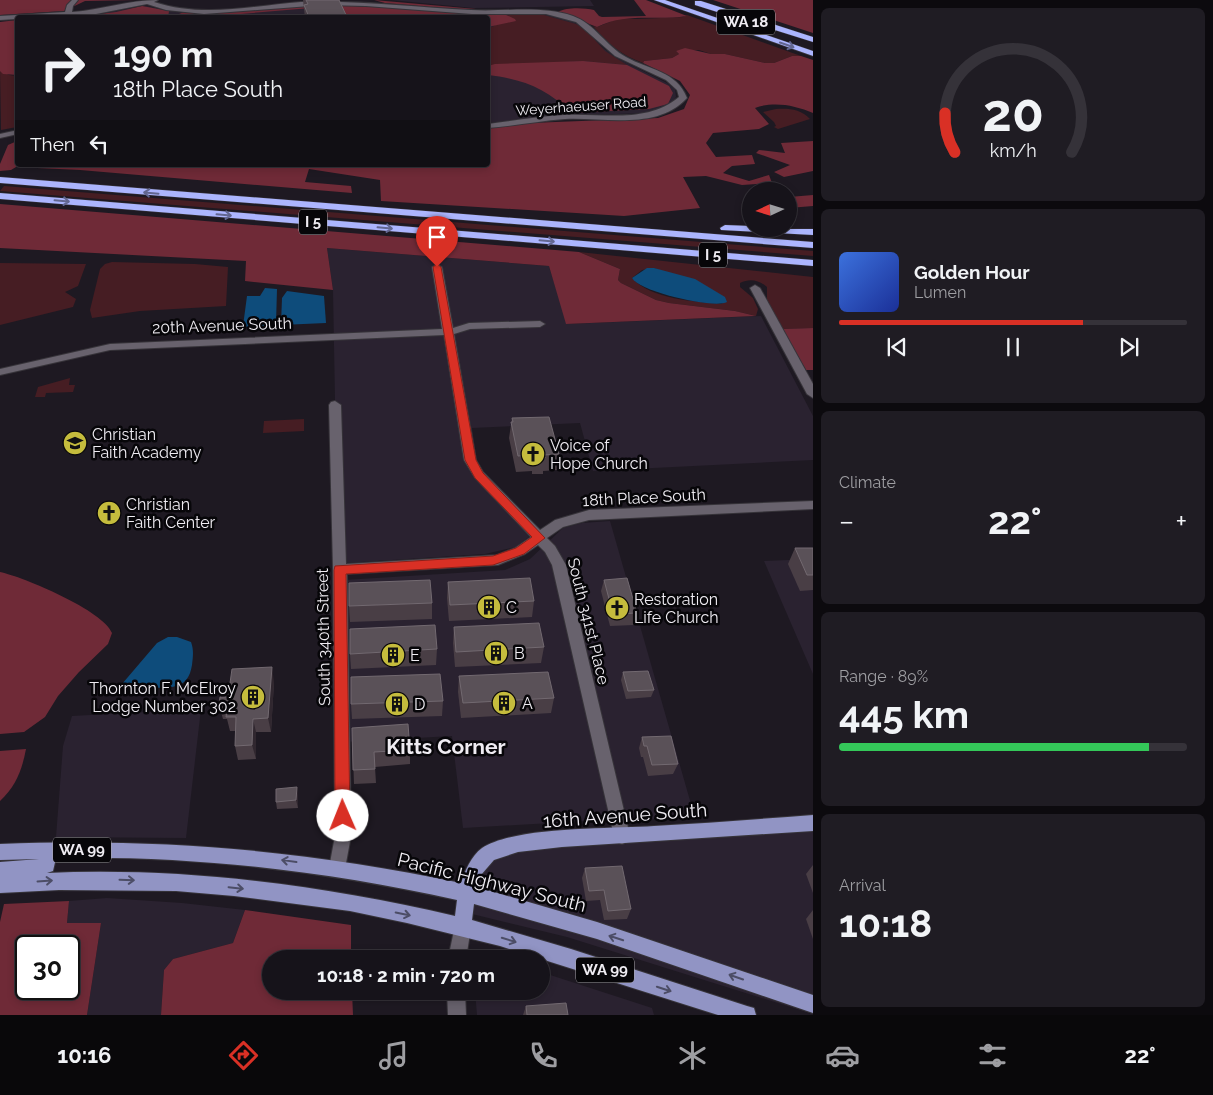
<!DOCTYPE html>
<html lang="en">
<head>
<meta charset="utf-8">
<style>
  body { margin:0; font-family:Raleway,sans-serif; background:#1f1c23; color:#f1f3f6; height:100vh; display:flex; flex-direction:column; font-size:19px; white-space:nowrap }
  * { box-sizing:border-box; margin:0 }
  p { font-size:16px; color:#9e9ea2 }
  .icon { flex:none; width:28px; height:28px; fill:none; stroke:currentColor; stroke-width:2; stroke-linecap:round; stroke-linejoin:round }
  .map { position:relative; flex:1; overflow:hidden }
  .details { display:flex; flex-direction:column; gap:8px; padding:8px; background:#0c0a0e; width:400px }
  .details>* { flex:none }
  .guide { position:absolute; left:15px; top:15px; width:475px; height:152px; border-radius:5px; box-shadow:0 2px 8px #0003,0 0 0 1px #353239; background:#16131a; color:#f1f3f6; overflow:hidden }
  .needle { width:32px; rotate:266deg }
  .buttons { position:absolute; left:742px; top:182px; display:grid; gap:10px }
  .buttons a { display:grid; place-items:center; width:55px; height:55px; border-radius:50%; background:#16131a; box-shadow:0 2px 8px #0003,0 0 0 1px #353239; font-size:25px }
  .speed { position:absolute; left:15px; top:935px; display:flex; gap:10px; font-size:25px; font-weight:700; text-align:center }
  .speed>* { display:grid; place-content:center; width:65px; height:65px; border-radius:50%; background:#16131a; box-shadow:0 2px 8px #0003,0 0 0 1px #353239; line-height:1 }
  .speed .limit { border:2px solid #111; border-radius:8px; background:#fff; color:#111 }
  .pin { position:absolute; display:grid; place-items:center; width:42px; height:42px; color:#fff; margin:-51px -21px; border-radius:50% 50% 50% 0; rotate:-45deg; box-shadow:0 0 5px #0007 }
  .pin .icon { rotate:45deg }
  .me { position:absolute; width:55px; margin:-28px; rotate:359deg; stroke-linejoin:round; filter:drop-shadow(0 0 4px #0008) }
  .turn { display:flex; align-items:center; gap:18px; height:105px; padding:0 15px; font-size:22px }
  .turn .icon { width:65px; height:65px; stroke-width:2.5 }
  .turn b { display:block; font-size:35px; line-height:42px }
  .then { display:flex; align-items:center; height:48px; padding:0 15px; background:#0003; gap:10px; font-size:19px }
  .big { font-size:38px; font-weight:700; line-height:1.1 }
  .details .tile { flex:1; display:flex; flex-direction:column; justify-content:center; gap:8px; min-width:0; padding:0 18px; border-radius:8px; background:#1f1c23 }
  .details .dial { align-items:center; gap:0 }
  .dial svg { height:130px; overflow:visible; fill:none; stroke:#353239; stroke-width:7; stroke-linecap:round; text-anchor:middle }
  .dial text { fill:#f1f3f6; stroke:none }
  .song { display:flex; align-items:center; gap:15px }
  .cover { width:60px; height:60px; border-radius:8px; background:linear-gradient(135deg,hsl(220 70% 55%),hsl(230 70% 35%)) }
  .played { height:5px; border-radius:2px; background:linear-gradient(90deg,#d93025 70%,#353239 70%) }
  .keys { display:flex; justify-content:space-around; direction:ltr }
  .heat { display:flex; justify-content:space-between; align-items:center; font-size:28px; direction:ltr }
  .charge { height:8px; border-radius:4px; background:linear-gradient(90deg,#34c759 89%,#353239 0) }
  .trip { position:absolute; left:262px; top:950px; width:288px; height:50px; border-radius:25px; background:#16131a; box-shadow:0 2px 8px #0003,0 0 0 1px #353239; font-weight:700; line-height:50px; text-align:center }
  .dock { display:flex; height:80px; justify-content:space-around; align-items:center; background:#09080a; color:#9e9ea2 }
  .dock .icon { width:35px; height:35px }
  .dock .selected { color:#d93025 }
  .dock b { font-size:22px; color:#f1f3f6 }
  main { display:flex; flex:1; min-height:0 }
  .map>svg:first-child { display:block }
</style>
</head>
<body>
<main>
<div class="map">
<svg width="813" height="1015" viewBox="0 0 813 1015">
  <rect width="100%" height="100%" fill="#1e1922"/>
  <g fill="#2a2230">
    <path d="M391,0H590L594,6L473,8Z"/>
    <path d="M361,4L429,11L537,13L572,20L586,28L602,47L615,57L667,83L675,89L676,97L669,107L647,113L557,116L488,123V18H49L94,14L147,6L160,9L202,13L300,5Z"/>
    <path d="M327,248L549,266L567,324L761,316L813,416V460L593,471L580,423L472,428L477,462L484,476L539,529L516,547L485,554L346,563L335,400L333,290Z"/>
    <path d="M610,521L695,818L585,821L463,828L452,736L345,742L344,580L505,570L530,559L563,528L582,523Z"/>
    <path d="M813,559V674L764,561Z"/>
    <path d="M201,709L186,838L56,837L63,746L72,716Z"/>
    <path d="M813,823V1014L567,937L468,913L474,885L489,853Z"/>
    <path d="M107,898L182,903L245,910L233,943L173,959L164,970L161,1015H87L101,923H67L69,901Z"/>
    <path d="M541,972L652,1008L654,1015H477L475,991H541Z"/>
  </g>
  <g fill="#461d23" fill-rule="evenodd">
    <path d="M504,14L544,15L576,24L584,28L605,51L627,65L583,61L488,66V27H492L509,16Z"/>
    <path d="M687,15L801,56H792L774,63H765L725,54H711L699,50L676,51L679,54L672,58L644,61L643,63C621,55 608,44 593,26L597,27L620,18L637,19L683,17Z"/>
    <path d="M0,68L1,71L9,75L18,76L17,127L1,130Z"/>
    <path d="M776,109C788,108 801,109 810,119L778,129L774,127L776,126L774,122L763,112Z"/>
    <path d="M4,186L813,251V256L0,191Z"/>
    <path d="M579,252L813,277V328L782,329L767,302V287C759,280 750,278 740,283V287L753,298L758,309L756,316L735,311L669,303L656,300L621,283L618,280L620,269ZM654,268L664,272L723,304C697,302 650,299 632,278L642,270Z"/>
    <path d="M112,262L195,264L228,267L226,306L140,311L92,318L90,310L100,269L105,264Z"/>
    <path d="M0,263L86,264L78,286L65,292L76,299L73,307L0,325Z"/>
    <path d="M70,378L69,385H75L73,392L46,393L45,397H35L38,387Z"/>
    <path d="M304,419V431L263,433L264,421Z"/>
  </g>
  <g fill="#6f2a37" fill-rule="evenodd">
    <path d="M0,0H136L85,1L64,11L0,15Z"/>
    <path d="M374,0L476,9L463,10L385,3Z"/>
    <path d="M634,0H646L687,16C655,21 627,12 597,27L558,12C567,7 584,8 594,10L599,16L602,17L646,16Z"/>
    <path d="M713,0H813V33Z"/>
    <path d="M335,5L504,14L515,19L516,21L488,27V18L340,17Z"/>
    <path d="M142,6L169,11L168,18H68L116,12Z"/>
    <path d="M300,6L311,8L205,17L178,18L179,14L184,12L222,13Z"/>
    <path d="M17,20V75L3,74L0,71V22Z"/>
    <path d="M685,48L711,54H725L765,63H774L792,56H801L813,60V113C795,105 773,101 755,108L769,124L759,129L713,133L706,143L716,157L752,155L755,164L732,166L723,173L749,181L769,175L772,183L742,185L706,176L683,177L700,208L624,216L381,201L380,180L309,169L305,182L351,186L352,193L80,170L16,167L11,170L0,171V164L8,145L17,141L18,165H488V128L530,123L658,118L684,109L690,95L680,81L643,63L644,61L672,58L679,54L676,51Z"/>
    <path d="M583,61L627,65L669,86L673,93L668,104L649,109L571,113C547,88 522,79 488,75V66L495,64Z"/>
    <path d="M813,141V171L784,177L774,172L790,165L756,153L759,150L785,153L781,143Z"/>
    <path d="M813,195V206L789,208V197Z"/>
    <path d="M0,204L579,252L620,269L618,280L621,283L656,300L669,303L735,311L756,316L566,324L549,266L327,248L333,290L245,281L246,261L0,248Z"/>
    <path d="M813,328V370H806L782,329Z"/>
    <path d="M0,572C24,577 104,611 112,633L108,644L79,672L58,696L45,717L24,732L0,734Z"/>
    <path d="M26,749C22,770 16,786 0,801V751Z"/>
    <path d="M69,901L67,923H101L87,1015H0V922L4,904ZM26,946H69V989H26Z"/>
    <path d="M245,910L351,925V959H271V991H352L353,1015H161L164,970L173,959L233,943Z"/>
  </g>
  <g fill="#0e4c7b">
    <path d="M647,268H654L695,279L725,297L727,302C714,309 640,292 632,278Z"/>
    <path d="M265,288L277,289L276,324L267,326L245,327L243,326L247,296H260Z"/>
    <path d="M287,291L324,296L326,323L281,325L282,298Z"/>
    <path d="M168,637H177L191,642C194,650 193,657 192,665C188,690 172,687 151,688C141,689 130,692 122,684L157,643Z"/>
  </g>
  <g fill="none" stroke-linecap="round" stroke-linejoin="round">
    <g stroke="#363339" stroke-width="2">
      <g id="minor">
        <path d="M72,0H78L73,6L72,12C101,10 129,0 158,0L154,2C202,18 252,6 301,2C358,0 414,7 471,10C505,12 540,5 573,16C595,24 606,46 626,57C649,70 677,71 687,98C657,131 603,117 565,119C539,121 513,126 488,128V124C513,121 539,116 564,115C603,113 647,124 679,97L677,90L666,80L615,56L576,22L546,14H472L366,6L323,5L204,14L166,10L147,4L96,14L0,20V16L65,12L67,5Z"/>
        <path d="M18,130V134L0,138V134Z"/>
        <path d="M437,264L442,267L453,328L469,323L540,321L545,324L540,327L470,329L454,334L476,460L483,472L540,530L555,520L589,510L813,501V509L589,520L563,527L547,538L555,546L566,565L630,836L628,842L622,844L616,842L614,836L552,565L545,552L538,545L525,554L498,565L347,574L351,836L344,874L338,876L332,874L329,868L335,836L333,569L329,405L331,402L335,401L341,405L346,564L497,555L515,548L531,537L475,478L464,460L444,335L110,350L0,375V369L110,344L442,329L432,267Z"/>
        <path d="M755,285L760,288L813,384V398L807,394L750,288Z"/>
        <path d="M462,918L468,921L471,927L466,959H448L456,921Z"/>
        <path d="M447,991H465L466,1015H448Z"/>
      </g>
    </g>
    <g stroke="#363339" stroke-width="2">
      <path id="major" d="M813,815V831L562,847L518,852L494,860L481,875L477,887L597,922L813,995V1013L597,939L474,904L472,920L571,949L747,1006L754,1008L756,1015H718L500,946L407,923L350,911L234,896L176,891L59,890L0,893V862L39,859L0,860V844C159,838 305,850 461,883C465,871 471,856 482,848C516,826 612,829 654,826C707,823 760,819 813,815ZM56,858C191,855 325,871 457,900L455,916C322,885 184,867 47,873L53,871Z"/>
    </g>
    <g stroke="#363339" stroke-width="1">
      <g id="highway">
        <path d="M654,0H665L813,51V56Z"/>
        <path d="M695,1H701L813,37V42L695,5Z"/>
        <path d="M0,177L813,242V248L0,183Z"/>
        <path d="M0,193L813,260V266L0,199Z"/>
        <path d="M725,225L751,226V229H813V235L721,230L720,228Z"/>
      </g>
    </g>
    <use href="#minor" fill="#68626d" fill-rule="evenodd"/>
    <use href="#major" fill="#9194c4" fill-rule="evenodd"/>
    <use href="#highway" fill="#acb5fe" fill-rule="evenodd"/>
  </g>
  <g fill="#493e45">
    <path d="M303,0H339L347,17L305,18Z"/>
    <path d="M512,418L559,454L557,470L543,471V474H532V471L516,472L509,438Z"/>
    <path d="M795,548H813V590L800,591L788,564Z"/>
    <path d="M604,580L637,613L634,625L610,626L601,591Z"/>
    <path d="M448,582L534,601L532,617L449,621L447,598Z"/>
    <path d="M432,603V619L350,622L349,606Z"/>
    <path d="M454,627L544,647L541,663L455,667L453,643Z"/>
    <path d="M437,649L436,665L351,669L350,654Z"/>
    <path d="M623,672L654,690L651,697L626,699L621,680Z"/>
    <path d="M459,676L554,698L551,713L461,718L458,692Z"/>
    <path d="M274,682L271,732H256V759L238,760L235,746L236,731H230L227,719H223L219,705L228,697Z"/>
    <path d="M443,701L442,716L352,719L351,704Z"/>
    <path d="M352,728L410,750V764L375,767L376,783L354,784Z"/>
    <path d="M642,737L678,764L673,774L648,776L643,757H641L639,748Z"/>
    <path d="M298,795V808L277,809L276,802Z"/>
    <path d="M813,865V893L806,874Z"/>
    <path d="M585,868L631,909L627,919L604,920L600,900L586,901L582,878Z"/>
    <path d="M813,910V939L806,919Z"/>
    <path d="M526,1006L568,1015H523Z"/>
  </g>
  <g fill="#30272f">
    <path d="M272,667L274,682L271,732L268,718Z"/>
    <path d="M253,719L256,732V759L252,745Z"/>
    <path d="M297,787L298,795V808L296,800Z"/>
  </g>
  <g fill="#5a5158" stroke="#726970">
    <path d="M306,0H339L347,17H352V18H306L309,17L304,5L308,4Z"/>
    <path d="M549,417L559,454L544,455L545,458H534V455L518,456L511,422H513L512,418Z"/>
    <path d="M795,548H813V575H807Z"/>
    <path d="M530,578L534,601L450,605L448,582Z"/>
    <path d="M627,578L637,613L613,614L604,580Z"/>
    <path d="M430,580L432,603L349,606V583Z"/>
    <path d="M539,623L544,647L456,652L454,627Z"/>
    <path d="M435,625L437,649L350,654V629Z"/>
    <path d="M272,667L268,718L253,719L252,745L235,746L236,717H226L228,704L219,705L220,697H228L232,669Z"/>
    <path d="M648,671L654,690L628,691L623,672Z"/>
    <path d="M548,672L554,698L463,703L459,676Z"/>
    <path d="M440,674L443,701L351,704V677Z"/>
    <path d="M408,724L410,750L374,752L375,769L353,770L352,728Z"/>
    <path d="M671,736L678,764L652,765L647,746H644L642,737Z"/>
    <path d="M297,787L296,800L276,802V789Z"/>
    <path d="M622,866L631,909L608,911L604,890L589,891L585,868Z"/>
    <path d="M566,1003L568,1015H527L526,1006Z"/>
  </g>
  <defs><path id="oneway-shaft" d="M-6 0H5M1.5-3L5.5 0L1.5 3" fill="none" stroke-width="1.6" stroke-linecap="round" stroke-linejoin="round" transform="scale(1.25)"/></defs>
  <g stroke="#626690">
    <use href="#oneway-shaft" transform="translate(787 45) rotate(19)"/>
    <use href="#oneway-shaft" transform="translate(151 193) rotate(-175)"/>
    <use href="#oneway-shaft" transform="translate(62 201) rotate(5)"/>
    <use href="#oneway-shaft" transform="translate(224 215) rotate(5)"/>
    <use href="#oneway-shaft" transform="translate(385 228) rotate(5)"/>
    <use href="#oneway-shaft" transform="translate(547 241) rotate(5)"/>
  </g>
  <g stroke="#4c4d66">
    <use href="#oneway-shaft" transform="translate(289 861) rotate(-172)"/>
    <use href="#oneway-shaft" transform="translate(127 880) rotate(2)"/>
    <use href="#oneway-shaft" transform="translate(45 881) rotate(-4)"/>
    <use href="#oneway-shaft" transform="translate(236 888) rotate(6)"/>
    <use href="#oneway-shaft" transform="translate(403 914) rotate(12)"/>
    <use href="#oneway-shaft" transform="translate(616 938) rotate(-162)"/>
    <use href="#oneway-shaft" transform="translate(509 940) rotate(17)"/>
    <use href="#oneway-shaft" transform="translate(736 977) rotate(-161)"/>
    <use href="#oneway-shaft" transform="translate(664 989) rotate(18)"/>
  </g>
  <path fill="#d93025" stroke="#8d1f18" d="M437,264L441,267L476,460L483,473L545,538L524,554L493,565L346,574L350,816L348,821L343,823L337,821L335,816L334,570L335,566L493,556L516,548L532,537L475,478L465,460L433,267Z"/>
  <defs>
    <g id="school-disc" transform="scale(1.25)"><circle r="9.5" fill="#c5bc3d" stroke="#070609"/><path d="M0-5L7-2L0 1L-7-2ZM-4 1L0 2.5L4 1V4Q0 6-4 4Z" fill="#111"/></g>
    <g id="church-disc" transform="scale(1.25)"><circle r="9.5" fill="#c5bc3d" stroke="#070609"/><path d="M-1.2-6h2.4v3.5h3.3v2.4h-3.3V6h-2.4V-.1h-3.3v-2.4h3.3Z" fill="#111"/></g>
    <g id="building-disc" transform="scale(1.25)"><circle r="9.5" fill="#c5bc3d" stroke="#070609"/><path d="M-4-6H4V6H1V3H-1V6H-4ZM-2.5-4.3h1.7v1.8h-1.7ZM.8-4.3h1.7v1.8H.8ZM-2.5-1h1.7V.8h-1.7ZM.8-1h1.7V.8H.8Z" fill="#111"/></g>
  </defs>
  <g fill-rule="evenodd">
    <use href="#school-disc" x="75" y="443"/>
    <use href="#church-disc" x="533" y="454"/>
    <use href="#church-disc" x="109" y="513"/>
    <use href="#building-disc" x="489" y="607"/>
    <use href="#church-disc" x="617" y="608"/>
    <use href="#building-disc" x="496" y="653"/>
    <use href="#building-disc" x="393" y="655"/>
    <use href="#building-disc" x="253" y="697"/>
    <use href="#building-disc" x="504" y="703"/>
    <use href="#building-disc" x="397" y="704"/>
  </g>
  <g text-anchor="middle" stroke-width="5" stroke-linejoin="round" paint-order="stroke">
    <g font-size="14" fill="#efecf2" stroke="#070609">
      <text transform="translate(581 106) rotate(-4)" y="5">Weyerhaeuser Road</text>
    </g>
    <g fill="#070609" stroke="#a9a7ac" stroke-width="1">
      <rect x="717" y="9.5" width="58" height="25" rx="4"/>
      <rect x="299" y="209.5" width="28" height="25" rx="4"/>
      <rect x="699" y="242.5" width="28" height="25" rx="4"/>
      <rect x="53" y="837.5" width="58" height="25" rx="4"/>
      <rect x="576" y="957.5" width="58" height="25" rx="4"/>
    </g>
    <g font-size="15" font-weight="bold" fill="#efecf2">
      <text x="746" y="27">WA 18</text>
      <text x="313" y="227">I 5</text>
      <text x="713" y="260">I 5</text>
      <text x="82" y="855">WA 99</text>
      <text x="605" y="975">WA 99</text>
    </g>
    <g font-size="16" fill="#efecf2" stroke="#070609">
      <text transform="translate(222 325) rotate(-2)" y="6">20th Avenue South</text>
      <text transform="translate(644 497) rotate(-3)" y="6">18th Place South</text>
      <text transform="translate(589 621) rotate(76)" y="6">South 341st Place</text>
      <text transform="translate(323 637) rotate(-91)" y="6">South 340th Street</text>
    </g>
    <g font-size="16" fill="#efecf2" stroke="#070609" text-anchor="start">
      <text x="92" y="440">Christian<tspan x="92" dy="18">Faith Academy</tspan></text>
      <text x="550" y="451">Voice of<tspan x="550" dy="18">Hope Church</tspan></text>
      <text x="126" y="510">Christian<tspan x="126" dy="18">Faith Center</tspan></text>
      <text x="634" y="605">Restoration<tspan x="634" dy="18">Life Church</tspan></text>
      <text x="506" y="613">C</text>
      <text x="514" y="659">B</text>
      <text x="410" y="661">E</text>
      <text x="236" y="694" text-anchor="end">Thornton F. McElroy<tspan x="236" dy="18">Lodge Number 302</tspan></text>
      <text x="522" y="709">A</text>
      <text x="414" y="710">D</text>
    </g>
    <g font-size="19" fill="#efecf2" stroke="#070609">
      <text transform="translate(625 815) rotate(-4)" y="7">16th Avenue South</text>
      <text transform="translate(492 882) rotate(14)" y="7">Pacific Highway South</text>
    </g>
    <g font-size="21" font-weight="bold" fill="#efecf2" stroke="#070609">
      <text x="446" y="754">Kitts Corner</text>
    </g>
  </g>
</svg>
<div class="buttons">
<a><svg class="needle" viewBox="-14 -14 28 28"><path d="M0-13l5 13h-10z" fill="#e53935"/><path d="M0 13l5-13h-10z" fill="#9e9ea2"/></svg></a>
</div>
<div class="speed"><div class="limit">30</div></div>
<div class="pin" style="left:437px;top:267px;background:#d93025"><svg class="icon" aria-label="arrive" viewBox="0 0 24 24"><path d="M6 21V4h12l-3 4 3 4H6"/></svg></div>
<svg class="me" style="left:343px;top:816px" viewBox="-20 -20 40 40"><circle r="19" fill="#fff"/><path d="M0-13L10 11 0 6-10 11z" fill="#d93025"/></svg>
<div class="trip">10:18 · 2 min · 720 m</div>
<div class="guide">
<div class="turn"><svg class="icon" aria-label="right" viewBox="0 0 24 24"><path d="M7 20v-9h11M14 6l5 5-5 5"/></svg><div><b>190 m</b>18th Place South</div></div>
<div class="then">Then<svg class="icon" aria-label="left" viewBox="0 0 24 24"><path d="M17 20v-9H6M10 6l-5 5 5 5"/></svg></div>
</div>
</div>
<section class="details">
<div class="tile dial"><svg viewBox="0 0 100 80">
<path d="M14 69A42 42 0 1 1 86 69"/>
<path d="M14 69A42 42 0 0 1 8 45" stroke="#d93025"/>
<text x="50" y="56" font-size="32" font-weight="700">20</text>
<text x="50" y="72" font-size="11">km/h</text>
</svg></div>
<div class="tile">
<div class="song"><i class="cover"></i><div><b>Golden Hour</b><p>Lumen</p></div></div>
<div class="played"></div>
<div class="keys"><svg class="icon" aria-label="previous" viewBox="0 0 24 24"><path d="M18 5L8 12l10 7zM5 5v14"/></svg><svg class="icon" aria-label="pause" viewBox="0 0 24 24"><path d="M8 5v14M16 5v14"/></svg><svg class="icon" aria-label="next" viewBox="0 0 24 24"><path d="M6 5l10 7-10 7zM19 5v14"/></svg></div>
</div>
<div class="tile"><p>Climate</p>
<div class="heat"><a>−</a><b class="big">22°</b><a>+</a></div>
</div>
<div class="tile"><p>Range · 89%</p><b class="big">445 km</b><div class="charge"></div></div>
<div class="tile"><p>Arrival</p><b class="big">10:18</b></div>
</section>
</main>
<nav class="dock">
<b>10:16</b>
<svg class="icon selected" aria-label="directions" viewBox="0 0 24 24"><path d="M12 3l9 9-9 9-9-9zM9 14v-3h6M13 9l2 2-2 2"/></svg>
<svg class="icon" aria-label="music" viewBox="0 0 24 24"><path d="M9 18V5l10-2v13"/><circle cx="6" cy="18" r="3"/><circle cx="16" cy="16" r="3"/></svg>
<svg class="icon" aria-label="phone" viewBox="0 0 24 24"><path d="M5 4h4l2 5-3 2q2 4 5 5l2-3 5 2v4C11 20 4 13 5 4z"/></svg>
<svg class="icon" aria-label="climate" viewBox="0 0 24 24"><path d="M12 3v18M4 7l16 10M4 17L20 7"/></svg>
<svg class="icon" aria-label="car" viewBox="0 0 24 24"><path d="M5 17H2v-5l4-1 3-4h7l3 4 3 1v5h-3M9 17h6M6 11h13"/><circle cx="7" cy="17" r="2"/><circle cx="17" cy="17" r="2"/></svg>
<svg class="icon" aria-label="filters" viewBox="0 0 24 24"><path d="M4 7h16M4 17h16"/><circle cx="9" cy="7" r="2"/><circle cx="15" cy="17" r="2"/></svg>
<b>22°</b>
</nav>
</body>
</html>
